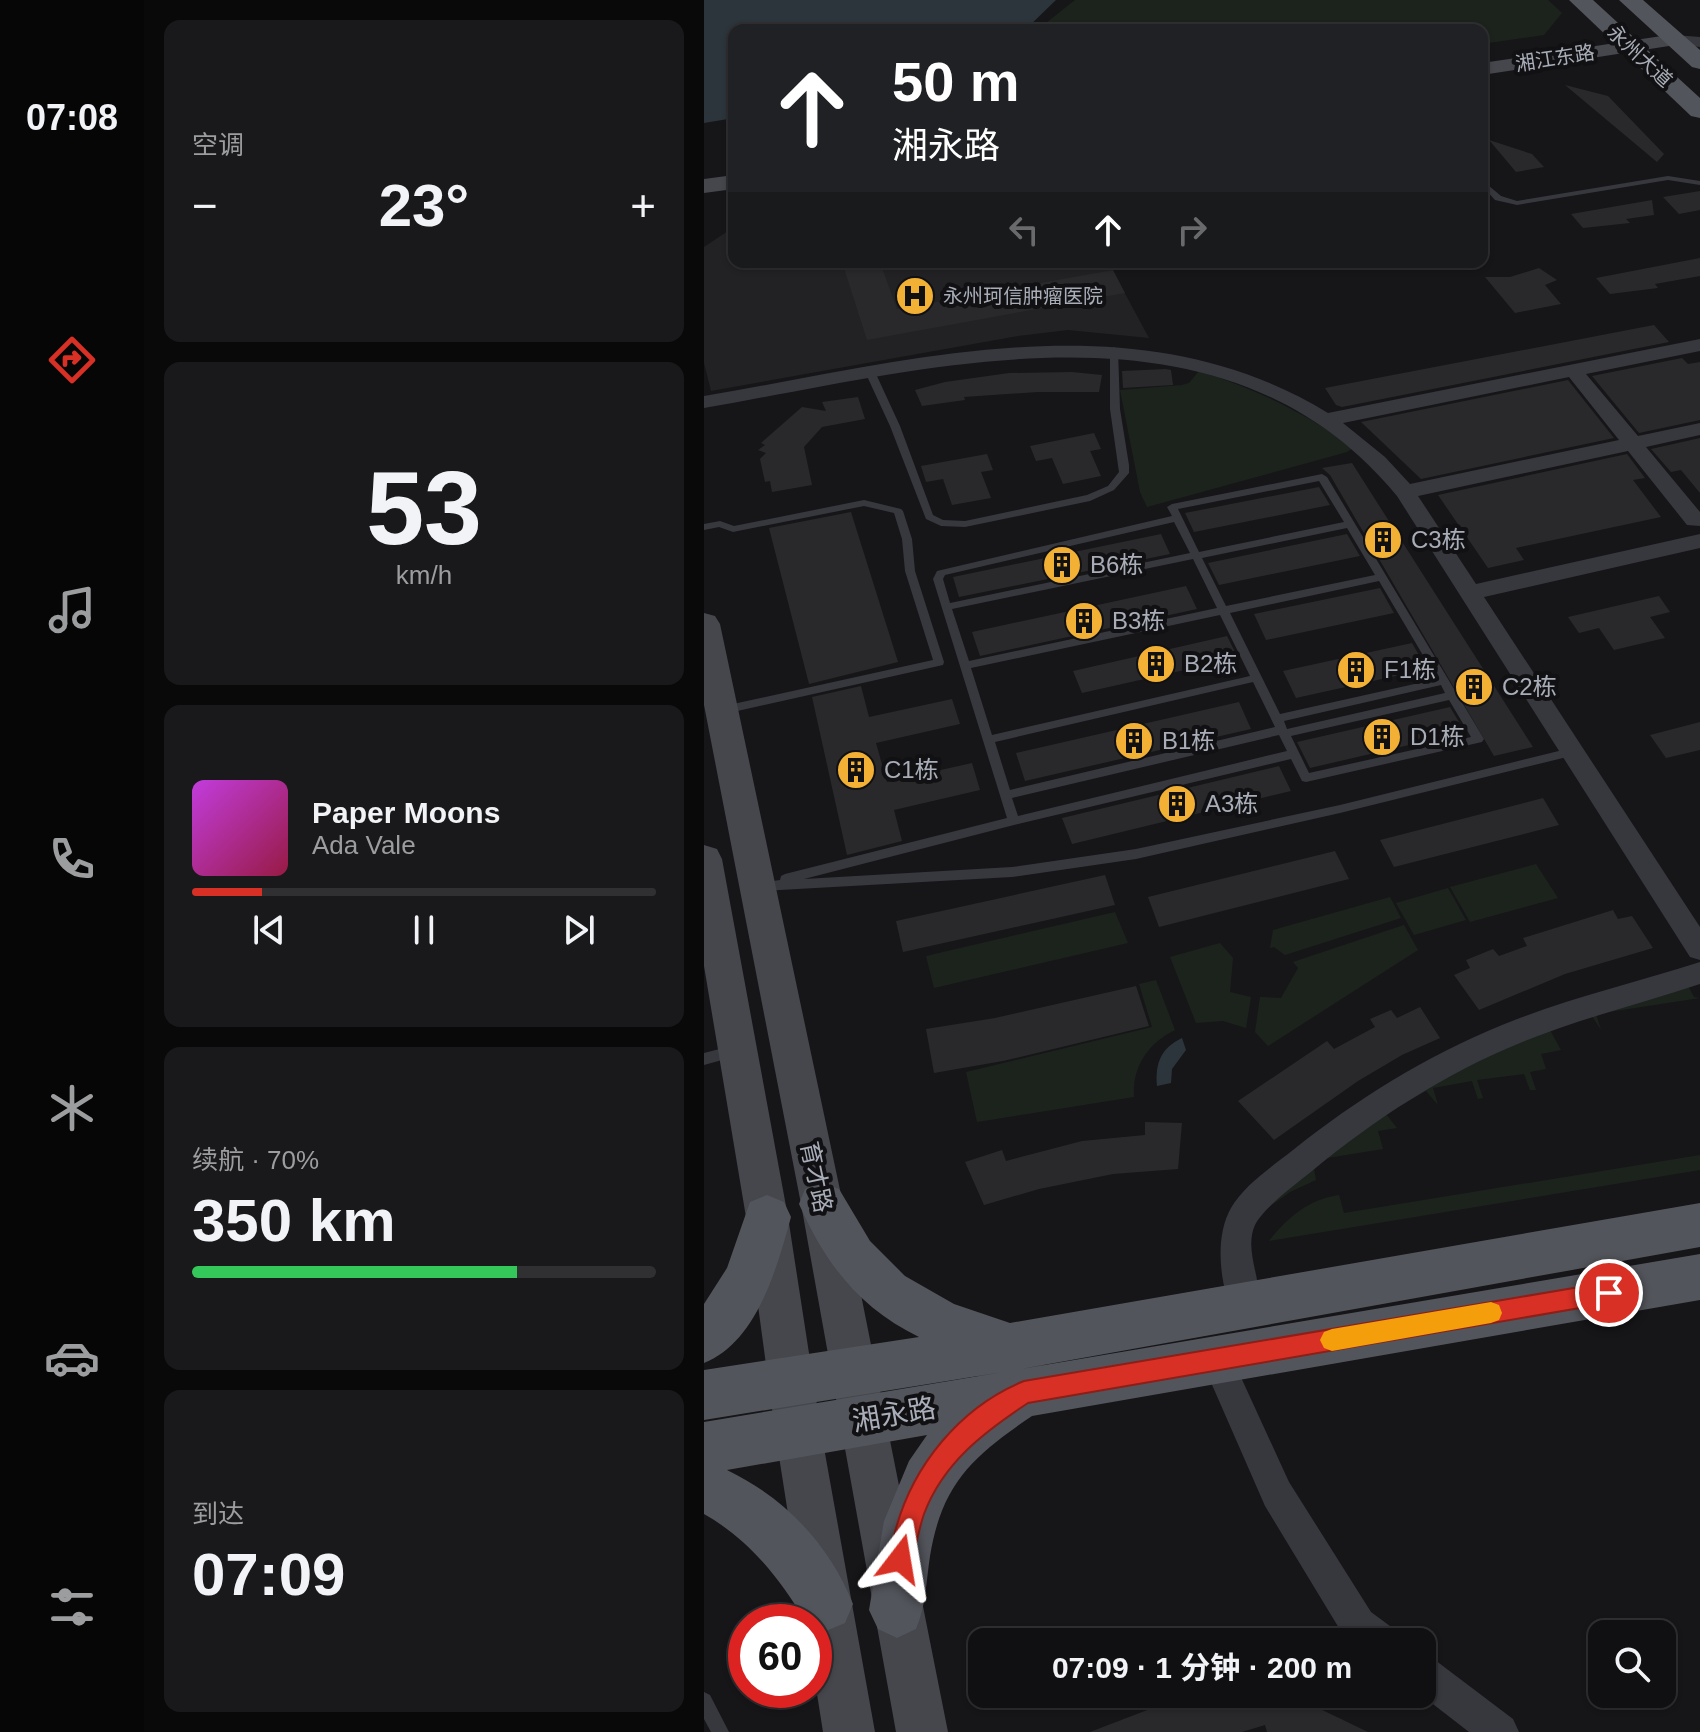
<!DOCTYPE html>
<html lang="zh">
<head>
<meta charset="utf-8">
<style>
  body { margin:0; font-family:Arial,"Noto Sans SC",sans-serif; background:#19191b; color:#f1f3f6; height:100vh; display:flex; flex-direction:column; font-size:30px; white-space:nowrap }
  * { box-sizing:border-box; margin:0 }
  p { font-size:26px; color:#9c9d9f }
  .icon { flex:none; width:44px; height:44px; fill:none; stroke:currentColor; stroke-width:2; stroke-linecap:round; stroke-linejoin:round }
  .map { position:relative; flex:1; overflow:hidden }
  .side { display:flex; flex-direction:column; gap:20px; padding:20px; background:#09090a; width:560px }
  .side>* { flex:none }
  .top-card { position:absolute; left:24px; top:24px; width:760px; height:244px; border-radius:16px; box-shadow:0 2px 6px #0004,0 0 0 2px #303032; background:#202124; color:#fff; overflow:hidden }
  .fabs { position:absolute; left:884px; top:1620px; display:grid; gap:16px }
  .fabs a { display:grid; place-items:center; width:88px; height:88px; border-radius:16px; background:#101012; box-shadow:0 2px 6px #0004,0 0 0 2px #303032; font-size:40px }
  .speed { position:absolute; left:24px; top:1604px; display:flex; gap:16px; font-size:40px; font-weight:700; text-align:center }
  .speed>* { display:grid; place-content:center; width:104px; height:104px; border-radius:50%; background:#101012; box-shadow:0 2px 6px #0004,0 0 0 2px #303032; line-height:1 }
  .speed .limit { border:12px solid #d22; background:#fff; color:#111 }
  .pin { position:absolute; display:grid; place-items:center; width:68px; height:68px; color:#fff; margin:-34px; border:4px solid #fff; border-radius:50%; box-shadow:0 2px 8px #0007 }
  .me { position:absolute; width:88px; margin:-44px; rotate:14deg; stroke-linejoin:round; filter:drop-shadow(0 0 6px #0008) }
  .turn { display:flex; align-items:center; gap:28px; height:168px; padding:0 32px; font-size:36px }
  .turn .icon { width:104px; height:104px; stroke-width:2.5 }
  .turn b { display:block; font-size:56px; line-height:68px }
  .lanes { display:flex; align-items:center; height:76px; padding:0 32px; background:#0003; justify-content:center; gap:40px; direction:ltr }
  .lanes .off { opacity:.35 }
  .big { font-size:60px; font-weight:700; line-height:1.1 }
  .side .tile { flex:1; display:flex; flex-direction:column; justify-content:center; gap:12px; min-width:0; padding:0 28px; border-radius:16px; background:#19191b }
  .side .dial { align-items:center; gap:0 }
  .dial b { font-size:104px; line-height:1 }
  .song { display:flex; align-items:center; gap:24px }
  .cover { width:96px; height:96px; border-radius:12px; background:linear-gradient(135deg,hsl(290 70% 55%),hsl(340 70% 35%)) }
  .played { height:8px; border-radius:4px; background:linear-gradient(90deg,#d93025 15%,#303032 15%) }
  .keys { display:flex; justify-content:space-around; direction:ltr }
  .heat { display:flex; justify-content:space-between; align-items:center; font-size:44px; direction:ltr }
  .charge { height:12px; border-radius:6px; background:linear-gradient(90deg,#34c759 70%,#303032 0) }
  .trip { position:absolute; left:264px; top:1628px; width:468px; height:80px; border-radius:16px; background:#101012; box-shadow:0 2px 6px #0004,0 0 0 2px #303032; font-weight:700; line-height:80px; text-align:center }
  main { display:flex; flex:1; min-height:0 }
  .dock { display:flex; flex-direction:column; width:144px; justify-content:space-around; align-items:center; background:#060607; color:#9c9d9f }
  .dock .icon { width:56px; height:56px }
  .dock .current { color:#d93025 }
  .dock b { font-size:36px; color:#f1f3f6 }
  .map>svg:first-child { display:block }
</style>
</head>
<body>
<main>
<nav class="dock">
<b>07:08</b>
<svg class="icon current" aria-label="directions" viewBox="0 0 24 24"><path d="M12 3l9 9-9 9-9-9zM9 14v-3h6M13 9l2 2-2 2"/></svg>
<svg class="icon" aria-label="music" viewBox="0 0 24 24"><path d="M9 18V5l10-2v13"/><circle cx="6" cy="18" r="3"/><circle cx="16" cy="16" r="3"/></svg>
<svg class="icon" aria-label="phone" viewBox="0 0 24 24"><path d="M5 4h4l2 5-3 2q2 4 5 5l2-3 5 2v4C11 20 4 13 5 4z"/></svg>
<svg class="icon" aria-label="climate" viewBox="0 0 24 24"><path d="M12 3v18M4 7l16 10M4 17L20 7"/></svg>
<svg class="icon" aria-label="car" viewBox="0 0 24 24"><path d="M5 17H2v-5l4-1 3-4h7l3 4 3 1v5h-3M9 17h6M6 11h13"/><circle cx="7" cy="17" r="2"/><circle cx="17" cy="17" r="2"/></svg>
<svg class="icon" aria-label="filters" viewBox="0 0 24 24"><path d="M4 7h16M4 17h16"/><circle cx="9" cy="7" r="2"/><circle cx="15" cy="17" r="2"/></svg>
</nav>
<section class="side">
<div class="tile"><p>空调</p>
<div class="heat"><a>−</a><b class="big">23°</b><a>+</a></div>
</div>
<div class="tile dial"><b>53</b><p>km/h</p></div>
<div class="tile">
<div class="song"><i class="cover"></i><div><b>Paper Moons</b><p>Ada Vale</p></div></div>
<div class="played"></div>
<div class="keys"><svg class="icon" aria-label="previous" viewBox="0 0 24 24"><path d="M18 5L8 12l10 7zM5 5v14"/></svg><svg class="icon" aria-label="pause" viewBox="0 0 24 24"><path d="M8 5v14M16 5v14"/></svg><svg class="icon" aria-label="next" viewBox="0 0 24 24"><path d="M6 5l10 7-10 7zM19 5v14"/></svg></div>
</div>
<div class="tile"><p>续航 · 70%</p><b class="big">350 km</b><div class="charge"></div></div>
<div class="tile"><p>到达</p><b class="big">07:09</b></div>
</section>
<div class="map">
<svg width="996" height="1732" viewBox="0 0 996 1732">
  <rect width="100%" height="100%" fill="#161618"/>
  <path fill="#222225" d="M30,227V262H404L445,338L364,330L314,336L7,391L0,363V247Z"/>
  <g fill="#1c231d">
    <path d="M371,0H844L858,13L840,35L778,44V30H333Z"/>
    <path d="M495,371C555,390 598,412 650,447L643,452L443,507L436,492L416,390L478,385L485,383Z"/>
    <path d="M832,864L854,898L766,922L746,887Z"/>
    <path d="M744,888L762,920L710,935L692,903Z"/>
    <path d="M686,897L697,918L581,955L570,947L566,948L569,930Z"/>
    <path d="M411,912L424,943L230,988L222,956Z"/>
    <path d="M700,925L714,950L564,1046L551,1032L556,997L577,998L594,968L589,962Z"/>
    <path d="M516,943L529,958L526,992L547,997L542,1028L519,1021L492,1023L466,957Z"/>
    <path d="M452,980L471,1030C444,1043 428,1067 430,1097L273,1122L262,1072L448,1027L435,984Z"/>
    <path d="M984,986L990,997L996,998L892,1014L897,1030L888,1016L846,1030L857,1050L837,1054L842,1069L826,1072L832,1090H826L820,1074L773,1080L779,1098L774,1099L768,1081L729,1088L734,1105L722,1091L682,1114L693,1128L674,1131L679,1149L611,1160L609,1163L612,1180L586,1192L551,1217C673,1085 814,1032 984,986Z"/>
    <path d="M996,1155V1170L565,1241C583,1218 605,1199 635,1195L640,1213Z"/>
  </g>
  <g fill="#2c353c">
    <path d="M0,0H352L321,30H30V118L0,123Z"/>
    <path d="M478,1038L482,1050L468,1069L467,1083L453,1086C451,1063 457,1048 478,1038Z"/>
  </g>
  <g fill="#29292c">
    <path d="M861,85L904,96L960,154L953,162Z"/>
    <path d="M785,140L828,154L840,167L812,172Z"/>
    <path d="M996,191V210L975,214L959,197Z"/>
    <path d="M948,200L950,215L922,219L926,223L879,228L867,214Z"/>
    <path d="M996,258V276L951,284L954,288L906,294L892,278Z"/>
    <path d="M138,262H176L193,309L409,270L421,293L163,340Z"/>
    <path d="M835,268L853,280L841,285L857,304L811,313L781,277H806Z"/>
    <path d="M950,325L965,342L638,407L632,405L621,388Z"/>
    <path d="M978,358L984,364L996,362V420L935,433L888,376Z"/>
    <path d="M462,369L467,370L469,385L419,388L418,371Z"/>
    <path d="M368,372L398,375L395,392H334L260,397L261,400L218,406L211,390L241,382L305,373Z"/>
    <path d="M864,380L910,438L717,479L657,422Z"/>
    <path d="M154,397L161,419L118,427L100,447L108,485L68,492L66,481L61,482L56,459L62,453L54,450L61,445L57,443L98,407L122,411L118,402Z"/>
    <path d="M390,433L397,449L386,451L397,476L359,484L348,458L332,461L326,446Z"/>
    <path d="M996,438V493L977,470L967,472L947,449Z"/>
    <path d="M283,454L289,470L277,472L287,498L248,505L239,479L222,482L217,466Z"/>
    <path d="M923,454L941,478L929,480L957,517L812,548L820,560L784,568L734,495Z"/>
    <path d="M648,463L755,631L829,747L790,756L626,475L618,468Z"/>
    <path d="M615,487L626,505L490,532L481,513Z"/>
    <path d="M147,512L194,662L105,684L65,528Z"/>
    <path d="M457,534L466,554L255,597L249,577Z"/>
    <path d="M643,534L656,556L515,585L504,563Z"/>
    <path d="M482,586L493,609L276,656L268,632Z"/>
    <path d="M676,588L690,613L562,640L550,614Z"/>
    <path d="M955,596L966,612L946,617L961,638L910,650L895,628L875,633L864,617Z"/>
    <path d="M523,636L534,658L378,693L369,671Z"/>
    <path d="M708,643L723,669L592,698L579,671Z"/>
    <path d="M157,686L165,717L248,699L256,724L172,743L183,782L268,763L276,790L190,810L198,841L143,855L108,697Z"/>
    <path d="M535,702L547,729L321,781L312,753Z"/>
    <path d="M746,707L761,732L606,768L593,742Z"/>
    <path d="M996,722V750L962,758L946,735Z"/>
    <path d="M575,766L587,791L368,844L358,818Z"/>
    <path d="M839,798L855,825L690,867L676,840Z"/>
    <path d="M631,851L645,879L455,927L444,897Z"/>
    <path d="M401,875L411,905L199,952L192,921Z"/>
    <path d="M909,910L914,919L928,916L949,948L861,974L775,1010L750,975L766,968L762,960L789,949L795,956L823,946L819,938Z"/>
    <path d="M432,986L445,1026L299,1061L230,1073L222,1029L291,1018Z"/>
    <path d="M716,1007L736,1038L698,1055L654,1081L570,1140L534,1101L623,1041L630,1049L671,1027L666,1019L687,1010L693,1018Z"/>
    <path d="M441,1122L478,1123L474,1169L409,1174L335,1189L280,1205L261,1162L298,1150L302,1161L378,1141L441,1135Z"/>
    <path d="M485,1694H636L610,1706L664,1732H563L561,1725L538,1732H386Z"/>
  </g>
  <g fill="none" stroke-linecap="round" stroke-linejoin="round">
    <g fill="#37383d" fill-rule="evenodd">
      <path d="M964,176L996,181V185L964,180L813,205L791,200L778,186V180L797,196L813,201Z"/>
      <path d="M410,347L414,350L416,409L425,465V473L410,490L386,501L261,527L237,526L222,519L186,426L162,374L164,372H170L172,374L196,426L229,515L239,520L261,521L383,495L404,486L415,472L406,409V350Z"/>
      <path d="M618,474L623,477L780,739L778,742L602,782L598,781L587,759L310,825L100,879L308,867L432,849L636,805L867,748L871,749L873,752L871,755L636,813L432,859L308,877L58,891L54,889L52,886L54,883L76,880L77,876L81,874L303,818L229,579L233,571L468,516L463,507L468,504ZM615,481L640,522L495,552L474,509ZM470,522L486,553L246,603L239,579L241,575ZM643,528L671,575L522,606L498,558ZM489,559L513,608L265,661L248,609ZM675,581L733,679L576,714L526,613ZM516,615L546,676L288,735L267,668ZM549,682L571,727L306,790L291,742ZM737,685L741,693L583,729L580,721ZM745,700L767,737L605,773L587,736ZM575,735L583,751L314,816L308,798Z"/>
      <path d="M160,500L197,509L199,511L208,539L211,571L240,662L239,665L20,714L16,713L14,710L20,706L229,660L201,571L198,539L190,513L160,506L29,532L15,527L0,530V524L16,521L30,526Z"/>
      <path d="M31,1045L36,1047L38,1051L36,1055L0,1065V1053Z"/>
      <path d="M0,1692L6,1695L25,1732H7L0,1719Z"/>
    </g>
    <g fill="#37383d" fill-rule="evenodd">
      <path d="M971,35L996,37V47L966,43V37Z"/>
      <path d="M996,339V351L882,374L934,436L996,423V435L942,447L996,512V526L983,525L924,451L714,496L772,584L996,534V548L780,597L996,927V960L986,957L693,496C518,284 231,368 0,408V396C207,361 431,295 624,413ZM865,377L915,440L706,484L681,457L639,423Z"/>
      <path d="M996,962V984C936,1004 874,1019 816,1043C740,1074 671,1119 608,1171C592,1184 560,1207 551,1225C538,1254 564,1286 551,1315L540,1319L529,1315C516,1284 510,1238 527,1208C540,1185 569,1166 589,1150C653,1099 722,1056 798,1025C861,999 931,983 996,962Z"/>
      <path d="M513,1344L524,1349L585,1482L667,1612L690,1629L695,1642H647L641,1638L561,1506L502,1371L497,1360L502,1349Z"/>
      <path d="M718,1655L731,1660L809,1719L815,1732H765L716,1694Z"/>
    </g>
    <g fill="#45474d" fill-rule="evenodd">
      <path d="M971,34L978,36L981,40L978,44L778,75V63Z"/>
      <path d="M30,175V189L0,193V179Z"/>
      <path d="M0,613L11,616L16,624L139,1204L244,1732H192L97,1204L0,705Z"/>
      <path d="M0,845L13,849L18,859L84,1217L117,1431L171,1732H119L110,1675V1622H101L71,1431L42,1217L0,966Z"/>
    </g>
    <g fill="#53555c" fill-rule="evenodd">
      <path d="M865,0H889L996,98V118L987,116Z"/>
      <path d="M915,0H939L996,50V69L988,67Z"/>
      <path d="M118,1183L135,1189L166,1241L201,1276L250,1304L306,1323L996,1203V1247L317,1369L996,1254V1300L328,1416C269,1456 238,1483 226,1556C222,1582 222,1606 212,1629L193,1638L174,1629L165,1610L180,1521L205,1461L223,1435L23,1470C81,1498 125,1544 149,1604L141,1623L122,1631L110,1626V1622H102C75,1578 46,1540 0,1514V1422L299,1372L0,1420V1370L215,1337C155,1308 121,1263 95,1204L101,1189Z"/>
      <path d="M63,1195L80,1202L87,1217C73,1268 53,1342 0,1363V1304L23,1268L46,1202Z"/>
    </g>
  </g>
  <path fill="#d93025" stroke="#8d1f18" stroke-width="2" d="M905,1282L913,1285L916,1293L913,1300L905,1303L324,1403C280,1432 239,1463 220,1514C214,1531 212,1550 205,1567L196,1571L188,1567C183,1555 188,1544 191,1532C208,1466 256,1407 320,1381Z"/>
  <path fill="#f59e0b" d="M787,1302L795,1305L798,1313L795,1320L787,1323L628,1351L620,1348L616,1340L620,1332L628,1329Z"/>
  <defs>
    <g id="hospital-disc" transform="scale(2)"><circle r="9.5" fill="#f2b134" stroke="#111113"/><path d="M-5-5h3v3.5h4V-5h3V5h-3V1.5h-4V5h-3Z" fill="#111"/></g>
    <g id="building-disc" transform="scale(2)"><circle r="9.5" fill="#f2b134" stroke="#111113"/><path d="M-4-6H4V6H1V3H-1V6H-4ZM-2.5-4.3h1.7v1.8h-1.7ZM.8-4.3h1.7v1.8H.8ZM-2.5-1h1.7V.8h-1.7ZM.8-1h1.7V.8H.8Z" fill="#111"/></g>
  </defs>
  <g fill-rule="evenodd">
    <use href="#hospital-disc" x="211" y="296"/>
    <use href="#building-disc" x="679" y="540"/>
    <use href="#building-disc" x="358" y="565"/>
    <use href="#building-disc" x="380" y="621"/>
    <use href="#building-disc" x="452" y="664"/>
    <use href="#building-disc" x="652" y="670"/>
    <use href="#building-disc" x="770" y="687"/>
    <use href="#building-disc" x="678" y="737"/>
    <use href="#building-disc" x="430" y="741"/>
    <use href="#building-disc" x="152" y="770"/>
    <use href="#building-disc" x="473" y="804"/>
  </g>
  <g text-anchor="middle" stroke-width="8" stroke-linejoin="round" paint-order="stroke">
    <g font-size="20" fill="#a8adb8" stroke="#111113">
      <text transform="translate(936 56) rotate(43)" y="7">永州大道</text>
      <text transform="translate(851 58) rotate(-9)" y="7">湘江东路</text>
    </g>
    <g font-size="20" fill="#a8adb8" stroke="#111113" text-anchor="start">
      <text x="239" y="303">永州珂信肿瘤医院</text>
    </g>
    <g font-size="24" fill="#a8adb8" stroke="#111113" text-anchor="start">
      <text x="707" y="548">C3栋</text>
      <text x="386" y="573">B6栋</text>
      <text x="408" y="629">B3栋</text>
      <text x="480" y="672">B2栋</text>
      <text x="680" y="678">F1栋</text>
      <text x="798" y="695">C2栋</text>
      <text x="706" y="745">D1栋</text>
      <text x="458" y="749">B1栋</text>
      <text x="180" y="778">C1栋</text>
      <text x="501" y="812">A3栋</text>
    </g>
    <g font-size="24" fill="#a8adb8" stroke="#111113">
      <text transform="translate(112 1177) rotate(78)" y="8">育才路</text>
    </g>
    <g font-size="28" fill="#a8adb8" stroke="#111113">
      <text transform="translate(190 1414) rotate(-10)" y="10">湘永路</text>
    </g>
  </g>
</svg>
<div class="fabs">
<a><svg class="icon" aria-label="search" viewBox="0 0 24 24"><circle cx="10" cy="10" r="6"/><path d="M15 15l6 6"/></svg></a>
</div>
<div class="speed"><div class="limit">60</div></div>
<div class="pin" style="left:905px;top:1293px;background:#d93025"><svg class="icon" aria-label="arrive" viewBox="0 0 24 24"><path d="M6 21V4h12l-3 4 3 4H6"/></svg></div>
<svg class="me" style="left:196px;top:1559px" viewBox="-20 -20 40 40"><path d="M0-17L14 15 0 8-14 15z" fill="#d93025" stroke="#fff" stroke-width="4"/></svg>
<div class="trip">07:09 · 1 分钟 · 200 m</div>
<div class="top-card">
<div class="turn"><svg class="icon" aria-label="ahead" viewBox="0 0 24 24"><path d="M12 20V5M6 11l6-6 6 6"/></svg><div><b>50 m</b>湘永路</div></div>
<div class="lanes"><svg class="icon off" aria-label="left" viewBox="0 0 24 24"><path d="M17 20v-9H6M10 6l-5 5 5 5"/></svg><svg class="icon" aria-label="ahead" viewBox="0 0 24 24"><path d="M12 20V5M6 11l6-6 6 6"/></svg><svg class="icon off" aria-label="right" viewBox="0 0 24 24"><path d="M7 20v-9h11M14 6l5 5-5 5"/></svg></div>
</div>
</div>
</main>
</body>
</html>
